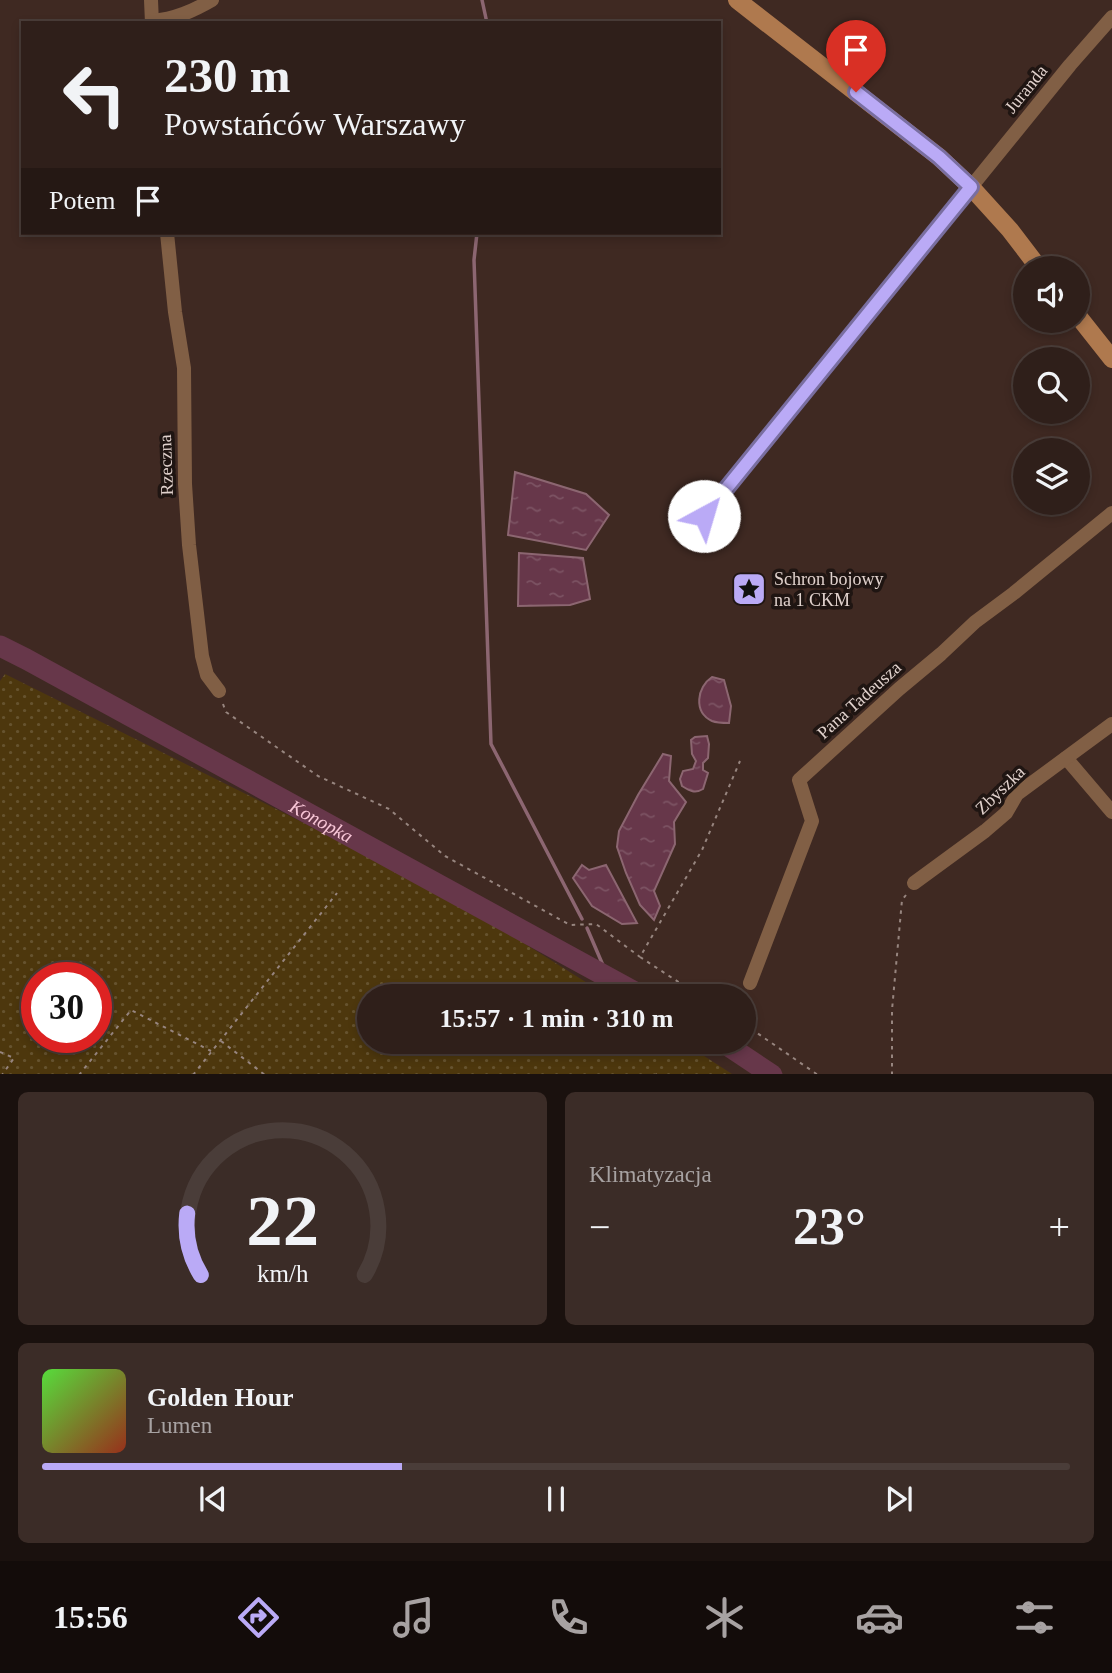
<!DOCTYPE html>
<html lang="pl">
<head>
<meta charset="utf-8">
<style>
  body { margin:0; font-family:"Times New Roman",serif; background:#3b2c27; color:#f1f3f6; height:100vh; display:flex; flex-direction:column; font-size:26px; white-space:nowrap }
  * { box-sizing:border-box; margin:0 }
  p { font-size:23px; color:#a7a2a2 }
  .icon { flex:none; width:38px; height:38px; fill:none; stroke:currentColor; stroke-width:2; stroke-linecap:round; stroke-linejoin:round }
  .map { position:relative; height:1074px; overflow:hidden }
  .details { display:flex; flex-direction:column; gap:18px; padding:18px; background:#1a110e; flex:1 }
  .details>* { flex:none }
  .hud { position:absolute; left:21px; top:21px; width:700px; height:214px; border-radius:0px; box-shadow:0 4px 10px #0003,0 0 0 2px #4a3d39; background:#2f1f1a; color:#f1f3f6; overflow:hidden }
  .fabs { position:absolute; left:1013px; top:256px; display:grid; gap:14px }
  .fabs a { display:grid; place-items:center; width:77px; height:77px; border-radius:50%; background:#2f1f1a; box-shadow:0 4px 10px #0003,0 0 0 2px #4a3d39; font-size:35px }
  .speed { position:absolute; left:21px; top:962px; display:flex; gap:14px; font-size:35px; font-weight:700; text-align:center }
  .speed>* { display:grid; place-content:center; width:91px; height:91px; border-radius:50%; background:#2f1f1a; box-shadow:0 4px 10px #0003,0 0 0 2px #4a3d39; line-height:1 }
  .speed .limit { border:10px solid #d22; background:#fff; color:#111 }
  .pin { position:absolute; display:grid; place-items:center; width:60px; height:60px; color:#fff; margin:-72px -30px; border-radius:50% 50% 50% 0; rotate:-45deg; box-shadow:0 0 7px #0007 }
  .pin .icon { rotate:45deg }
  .me { position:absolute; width:77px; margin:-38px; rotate:39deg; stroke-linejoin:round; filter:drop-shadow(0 0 5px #0008) }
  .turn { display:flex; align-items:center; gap:24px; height:147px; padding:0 28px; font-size:32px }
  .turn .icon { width:91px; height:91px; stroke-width:2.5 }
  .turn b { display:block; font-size:49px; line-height:60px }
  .then { display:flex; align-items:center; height:66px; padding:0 28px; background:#0003; gap:14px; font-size:26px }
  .big { font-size:52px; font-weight:700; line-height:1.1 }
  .details .card { flex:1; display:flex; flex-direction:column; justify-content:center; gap:10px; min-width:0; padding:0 24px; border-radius:10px; background:#3b2c27 }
  .details .dial { align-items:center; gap:0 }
  .dial svg { height:182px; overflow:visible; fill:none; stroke:#4a3d39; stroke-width:7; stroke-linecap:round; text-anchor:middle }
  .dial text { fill:#f1f3f6; stroke:none }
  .song { display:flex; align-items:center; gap:21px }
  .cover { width:84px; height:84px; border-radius:10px; background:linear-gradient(135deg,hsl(110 70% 55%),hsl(10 70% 35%)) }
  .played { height:7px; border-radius:4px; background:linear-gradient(90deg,#baaaf6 35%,#4a3d39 35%) }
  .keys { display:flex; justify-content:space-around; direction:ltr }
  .heat { display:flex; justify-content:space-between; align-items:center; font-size:38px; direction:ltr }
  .details .tiles { flex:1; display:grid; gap:18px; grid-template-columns:1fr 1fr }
  .card:last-child { grid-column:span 2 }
  .trip { position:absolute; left:357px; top:984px; width:399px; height:70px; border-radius:35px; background:#2f1f1a; box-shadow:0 4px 10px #0003,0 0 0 2px #4a3d39; font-weight:700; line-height:70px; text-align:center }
  .menu { display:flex; height:112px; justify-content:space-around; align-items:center; background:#130c0a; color:#a7a2a2 }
  .menu .icon { width:49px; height:49px }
  .menu .active { color:#baaaf6 }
  .menu b { font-size:32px; color:#f1f3f6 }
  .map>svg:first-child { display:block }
</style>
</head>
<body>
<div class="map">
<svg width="1112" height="1075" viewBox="0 0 1112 1075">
  <defs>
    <pattern id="garden-dots" width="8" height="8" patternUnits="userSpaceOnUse" patternTransform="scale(1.75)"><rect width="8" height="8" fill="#4d370d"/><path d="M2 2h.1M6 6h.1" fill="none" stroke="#66532f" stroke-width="1.8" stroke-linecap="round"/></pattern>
    <pattern id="water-ripples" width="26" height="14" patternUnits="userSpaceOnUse" patternTransform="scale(1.75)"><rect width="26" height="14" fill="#67374a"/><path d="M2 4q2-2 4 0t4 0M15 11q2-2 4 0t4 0" fill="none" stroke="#7c5363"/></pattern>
  </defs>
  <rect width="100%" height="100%" fill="#3f2922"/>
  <path fill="url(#garden-dots)" fill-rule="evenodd" d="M5,674L292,817L466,907L608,996H369V1041H681L732,1074H0V681ZM37,978H96V1038H37Z"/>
  <g fill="url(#water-ripples)" stroke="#8c6671" stroke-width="2">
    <path d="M515,472L586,494L609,515L586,550L508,535Z"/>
    <path d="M519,553L583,558L590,599L570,605L518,606Z"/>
    <path d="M712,677L724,680L731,706L729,723C723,723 717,723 712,721C693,712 697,687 712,677Z"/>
    <path d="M707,736L709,744L708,758L703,763V770L708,773L703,789C695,794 690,791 682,786L680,779L683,771L693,769L696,761L692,754L691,740L695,737Z"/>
    <path d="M663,754L671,756L669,781L686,802L674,822L675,844L654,891L660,906L654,920L640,905L626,873L617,847L619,831L638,795Z"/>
    <path d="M582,865L589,870L606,865L637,923L622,924L592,906L573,878Z"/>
  </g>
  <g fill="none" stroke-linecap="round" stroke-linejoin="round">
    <g stroke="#8c6671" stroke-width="3.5">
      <path d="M482,0L487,23"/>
      <path d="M477,233L474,260L491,744L582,919"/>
      <path d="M587,928L608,977"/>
    </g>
    <g stroke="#67374a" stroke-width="21">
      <path id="s1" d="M0,646L26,659L642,996"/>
      <path d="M721,1041L772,1075"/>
    </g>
    <g stroke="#97857f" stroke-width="2" stroke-dasharray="3.5 5" stroke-linecap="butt">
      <path d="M223,704L226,712L318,776L389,809L445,856L570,925L596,924L640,957"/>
      <path d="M700,996L640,957L702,850L740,761"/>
      <path d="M744,1024L818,1075"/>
      <path d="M221,1041L265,1075"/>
      <path d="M0,1052L14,1058L2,1075"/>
      <path d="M79,1075L131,1010L211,1051"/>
      <path d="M193,1075L337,893"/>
      <path d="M656,1075L657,1074"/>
      <path d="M892,1075V1010L902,900L906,895"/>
    </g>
    <g stroke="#815f45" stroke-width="14">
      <path d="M151,0L152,23"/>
      <path d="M152,21C175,19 193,11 212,0"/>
      <path d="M167,233L175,312L184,368L185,484L189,545L202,656L207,675L219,691"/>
      <path d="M704,516L1070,65L1112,17"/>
      <path d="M1066,758L1112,812"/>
      <path d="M914,883L985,831L1006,813L1017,794L1112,724"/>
      <path d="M750,983L812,821L799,780L899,689L941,654L975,622L1014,593L1112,513"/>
    </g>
    <g stroke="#af794e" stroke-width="18">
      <path d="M737,0L939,157L971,187L1010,230L1039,268"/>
      <path d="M1078,316L1112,359"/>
    </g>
  </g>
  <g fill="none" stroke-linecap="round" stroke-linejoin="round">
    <g stroke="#796ea0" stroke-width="18">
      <path id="route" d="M704,516L971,187L939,157L856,92"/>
    </g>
    <use href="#route" stroke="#baaaf6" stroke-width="12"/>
  </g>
  <defs>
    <g id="sight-square" transform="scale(1.75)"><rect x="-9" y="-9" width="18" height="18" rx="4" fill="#baaaf6" stroke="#1f1512"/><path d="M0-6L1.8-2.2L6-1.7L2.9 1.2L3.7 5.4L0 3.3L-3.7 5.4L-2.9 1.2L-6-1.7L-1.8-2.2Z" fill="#111"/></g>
  </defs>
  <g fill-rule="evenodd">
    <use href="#sight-square" x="749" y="589"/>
  </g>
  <g text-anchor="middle" stroke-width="7" stroke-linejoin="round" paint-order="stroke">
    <g font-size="18" fill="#e1d2cd" stroke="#1f1512">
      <text transform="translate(1026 89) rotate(-51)" y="6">Juranda</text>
      <text transform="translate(166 465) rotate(-92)" y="6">Rzeczna</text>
      <text transform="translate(859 700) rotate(-42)" y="6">Pana Tadeusza</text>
      <text transform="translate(1000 790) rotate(-44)" y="6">Zbyszka</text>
    </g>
    <g font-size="18" fill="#e1d2cd" stroke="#1f1512" text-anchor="start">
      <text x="774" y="585">Schron bojowy<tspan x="774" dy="21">na 1 CKM</tspan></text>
    </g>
    <g font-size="19" font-style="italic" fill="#f8c6d7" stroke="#1f1512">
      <text dy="7" stroke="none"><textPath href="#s1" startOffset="366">Konopka</textPath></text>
    </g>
  </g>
</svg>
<div class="fabs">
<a><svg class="icon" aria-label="sound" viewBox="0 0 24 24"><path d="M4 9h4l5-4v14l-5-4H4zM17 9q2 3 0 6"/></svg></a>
<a><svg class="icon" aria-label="search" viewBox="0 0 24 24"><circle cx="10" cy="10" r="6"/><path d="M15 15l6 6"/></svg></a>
<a><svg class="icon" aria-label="layers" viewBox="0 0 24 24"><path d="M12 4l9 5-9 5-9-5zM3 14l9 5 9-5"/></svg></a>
</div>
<div class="speed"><div class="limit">30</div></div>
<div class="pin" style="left:856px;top:92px;background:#d93025"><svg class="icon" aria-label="arrive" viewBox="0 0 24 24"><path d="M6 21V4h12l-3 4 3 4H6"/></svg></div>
<svg class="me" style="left:704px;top:516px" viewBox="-20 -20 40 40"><circle r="19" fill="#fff"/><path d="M0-13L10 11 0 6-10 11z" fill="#baaaf6"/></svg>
<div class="trip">15:57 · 1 min · 310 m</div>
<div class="hud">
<div class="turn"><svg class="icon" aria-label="left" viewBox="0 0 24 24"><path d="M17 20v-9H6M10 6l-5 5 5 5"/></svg><div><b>230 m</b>Powstańców Warszawy</div></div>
<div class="then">Potem<svg class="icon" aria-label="arrive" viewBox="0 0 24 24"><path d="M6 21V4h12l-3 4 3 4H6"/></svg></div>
</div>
</div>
<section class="details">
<div class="tiles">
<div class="card dial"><svg viewBox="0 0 100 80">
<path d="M14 69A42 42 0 1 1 86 69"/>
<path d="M14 69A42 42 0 0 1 8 42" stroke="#baaaf6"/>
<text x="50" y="56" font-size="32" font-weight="700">22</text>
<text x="50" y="72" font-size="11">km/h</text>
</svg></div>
<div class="card"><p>Klimatyzacja</p>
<div class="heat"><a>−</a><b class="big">23°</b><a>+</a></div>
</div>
<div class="card">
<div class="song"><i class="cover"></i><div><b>Golden Hour</b><p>Lumen</p></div></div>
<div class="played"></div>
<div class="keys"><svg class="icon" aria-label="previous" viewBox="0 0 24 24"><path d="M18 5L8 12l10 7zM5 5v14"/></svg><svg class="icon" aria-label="pause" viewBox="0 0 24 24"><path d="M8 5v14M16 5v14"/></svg><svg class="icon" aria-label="next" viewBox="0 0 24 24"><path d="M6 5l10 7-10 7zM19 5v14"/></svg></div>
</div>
</div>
</section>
<nav class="menu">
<b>15:56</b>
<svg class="icon active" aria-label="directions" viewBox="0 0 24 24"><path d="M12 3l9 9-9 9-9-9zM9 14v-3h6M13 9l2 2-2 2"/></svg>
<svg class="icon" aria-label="music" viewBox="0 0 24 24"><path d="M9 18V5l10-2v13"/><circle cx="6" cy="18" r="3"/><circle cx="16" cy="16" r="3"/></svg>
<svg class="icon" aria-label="phone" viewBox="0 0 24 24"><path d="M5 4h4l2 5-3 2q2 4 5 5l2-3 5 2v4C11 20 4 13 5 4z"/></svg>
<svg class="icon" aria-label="climate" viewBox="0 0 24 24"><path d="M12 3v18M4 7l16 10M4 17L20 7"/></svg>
<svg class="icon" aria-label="car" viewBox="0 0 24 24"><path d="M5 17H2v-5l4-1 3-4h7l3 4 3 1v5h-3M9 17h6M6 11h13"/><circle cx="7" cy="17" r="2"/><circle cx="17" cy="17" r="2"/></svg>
<svg class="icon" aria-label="filters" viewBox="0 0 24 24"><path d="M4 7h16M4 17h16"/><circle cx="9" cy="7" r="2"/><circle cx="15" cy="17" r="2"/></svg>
</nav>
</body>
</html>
